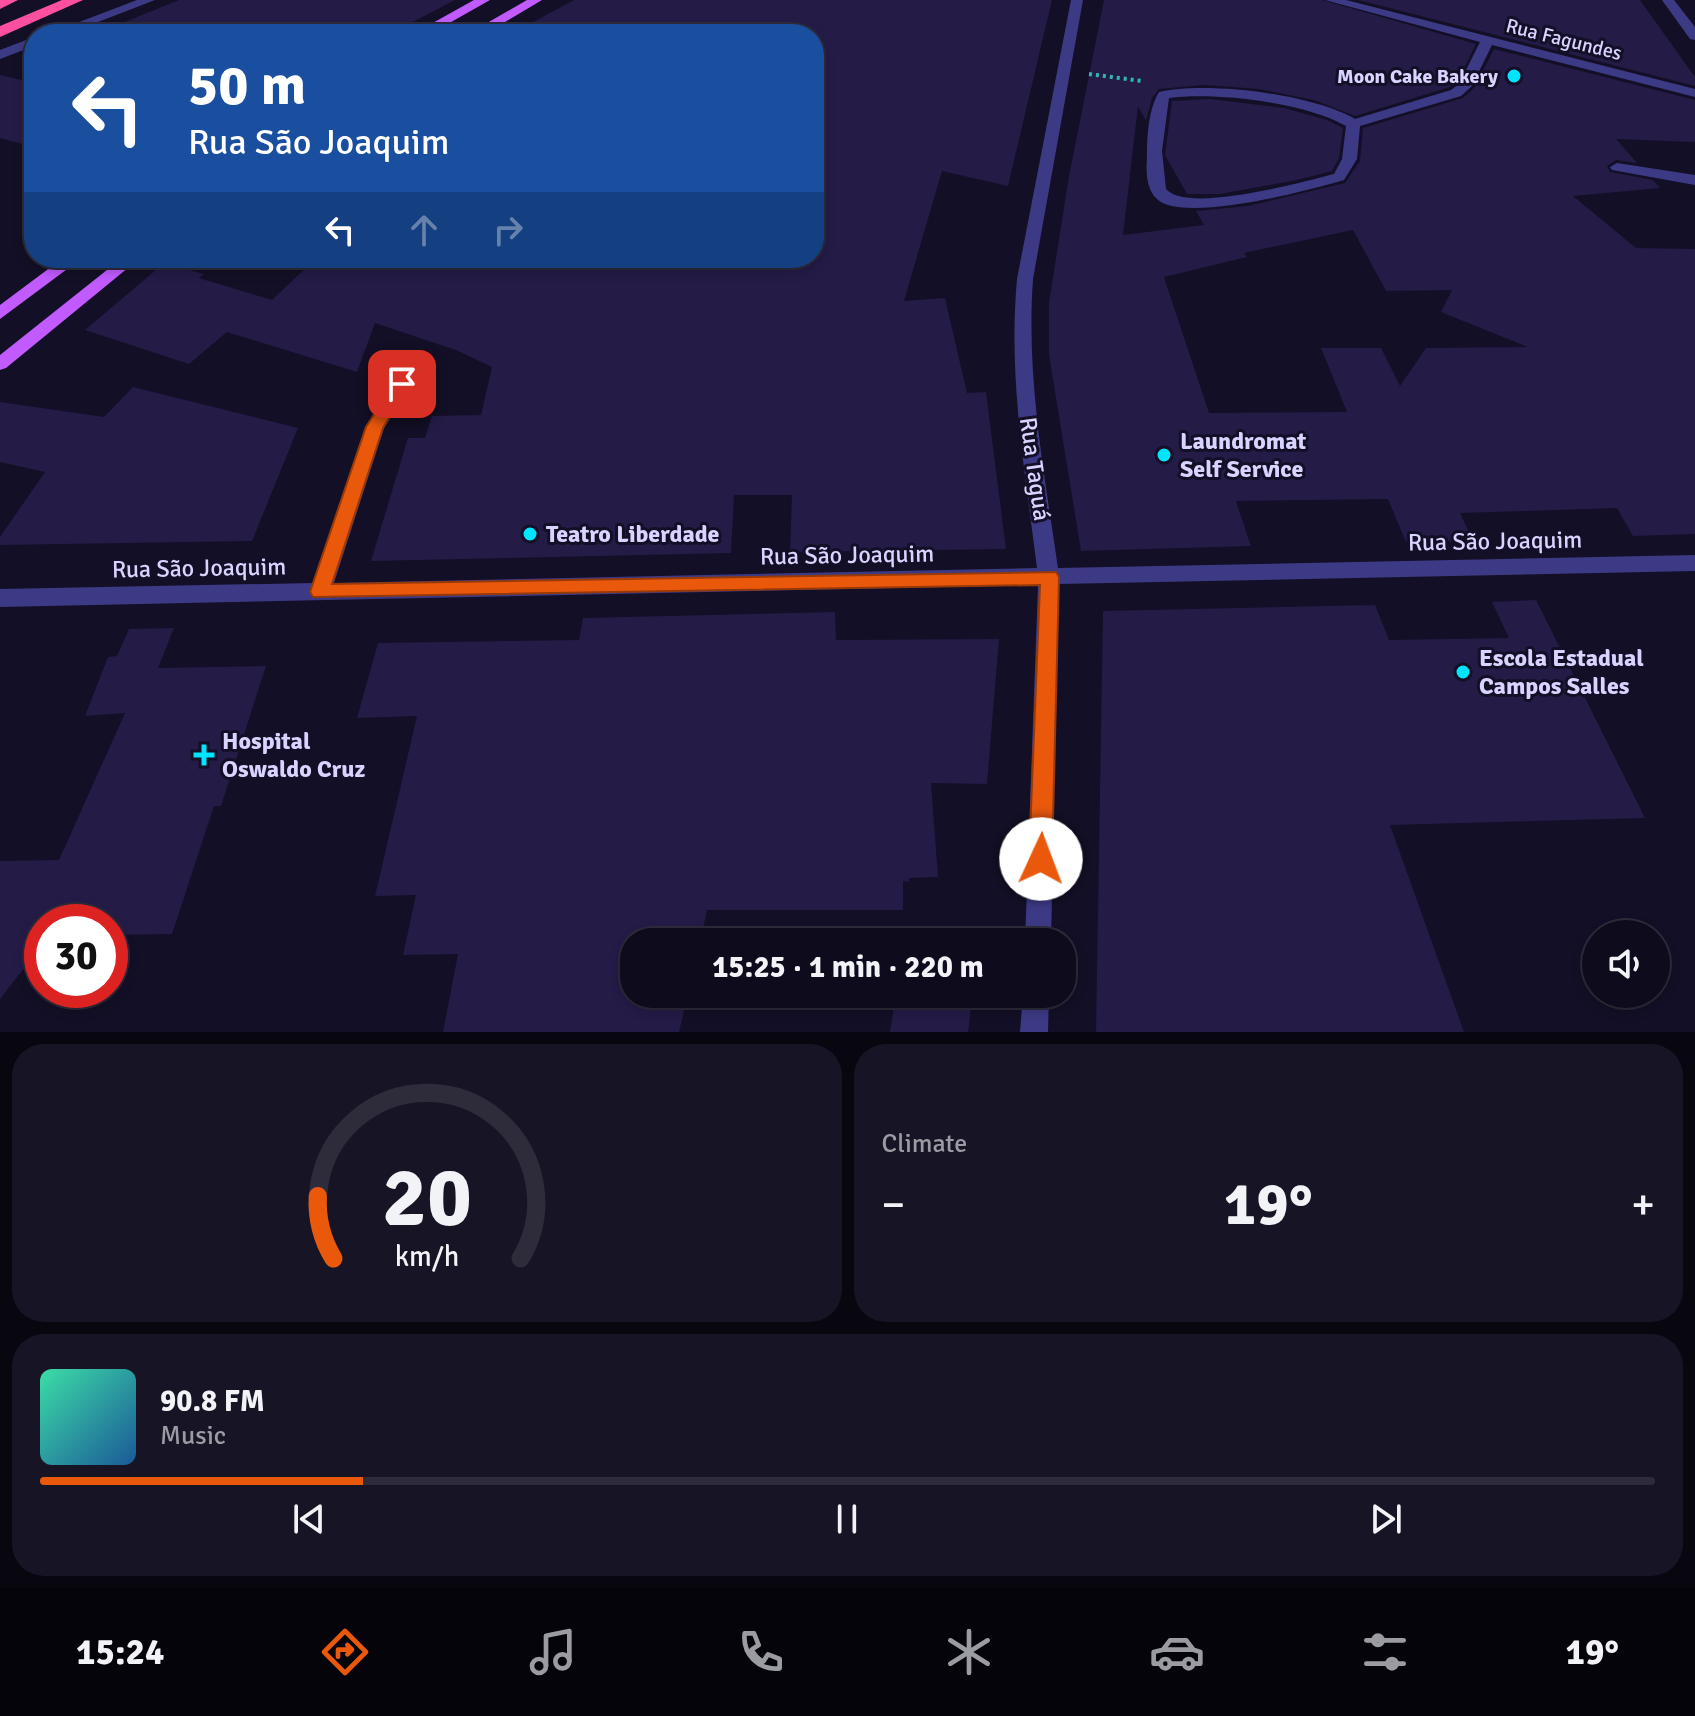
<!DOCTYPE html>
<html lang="en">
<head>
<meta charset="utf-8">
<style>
  body { margin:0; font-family:Signika,sans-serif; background:#171425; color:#f1f3f6; height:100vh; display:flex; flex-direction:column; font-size:30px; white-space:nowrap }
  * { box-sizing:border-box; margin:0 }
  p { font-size:26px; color:#9b9ba3 }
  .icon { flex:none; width:44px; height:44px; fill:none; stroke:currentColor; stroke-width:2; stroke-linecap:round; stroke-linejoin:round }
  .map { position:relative; height:1032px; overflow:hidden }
  .sheet { display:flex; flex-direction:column; gap:12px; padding:12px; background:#08060f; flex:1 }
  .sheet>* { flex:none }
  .top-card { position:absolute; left:24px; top:24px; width:800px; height:244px; border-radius:32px; box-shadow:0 4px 12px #0003,0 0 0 2px #2e2b3b; background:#1a4fa0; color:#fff; overflow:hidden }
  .tools { position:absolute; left:1582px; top:920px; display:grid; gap:16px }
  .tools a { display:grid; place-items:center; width:88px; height:88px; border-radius:50%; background:#0e0b1c; box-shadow:0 4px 12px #0003,0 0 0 2px #2e2b3b; font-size:40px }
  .speed { position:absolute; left:24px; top:904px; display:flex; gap:16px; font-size:40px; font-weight:700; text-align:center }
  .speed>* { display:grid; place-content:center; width:104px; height:104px; border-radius:50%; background:#0e0b1c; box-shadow:0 4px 12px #0003,0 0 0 2px #2e2b3b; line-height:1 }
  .speed .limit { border:12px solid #d22; background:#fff; color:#111 }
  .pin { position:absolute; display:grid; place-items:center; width:68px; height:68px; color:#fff; margin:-34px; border-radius:16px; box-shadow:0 4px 12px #0006 }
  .me { position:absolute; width:88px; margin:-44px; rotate:2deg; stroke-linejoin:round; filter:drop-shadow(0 0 6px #0008) }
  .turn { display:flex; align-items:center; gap:28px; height:168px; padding:0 32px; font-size:36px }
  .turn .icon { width:104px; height:104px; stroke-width:2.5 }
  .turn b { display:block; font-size:56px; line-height:68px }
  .lanes { display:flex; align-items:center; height:76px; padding:0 32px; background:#0003; justify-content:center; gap:40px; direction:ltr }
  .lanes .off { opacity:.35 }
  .big { font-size:60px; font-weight:700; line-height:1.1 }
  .sheet .widget { flex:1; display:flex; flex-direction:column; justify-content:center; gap:12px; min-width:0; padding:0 28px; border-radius:32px; background:#171425 }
  .sheet .dial { align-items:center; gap:0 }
  .dial svg { height:208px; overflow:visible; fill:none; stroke:#2e2b3b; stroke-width:7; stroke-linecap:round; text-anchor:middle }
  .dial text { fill:#f1f3f6; stroke:none }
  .song { display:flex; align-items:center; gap:24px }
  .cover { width:96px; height:96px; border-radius:12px; background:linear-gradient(135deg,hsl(160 70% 55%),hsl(210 70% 35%)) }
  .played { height:8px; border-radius:4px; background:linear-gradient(90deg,#ea580c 20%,#2e2b3b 20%) }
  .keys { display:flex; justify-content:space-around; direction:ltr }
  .heat { display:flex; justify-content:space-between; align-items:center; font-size:44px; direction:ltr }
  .sheet .tiles { flex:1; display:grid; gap:12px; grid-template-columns:1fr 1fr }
  .widget:last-child { grid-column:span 2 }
  .trip { position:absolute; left:620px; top:928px; width:456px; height:80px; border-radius:32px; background:#0e0b1c; box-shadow:0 4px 12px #0003,0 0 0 2px #2e2b3b; font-weight:700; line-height:80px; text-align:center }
  .dock { display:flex; height:128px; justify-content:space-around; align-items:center; background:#06040b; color:#9b9ba3 }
  .dock .icon { width:56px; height:56px }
  .dock .on { color:#ea580c }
  .dock b { font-size:36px; color:#f1f3f6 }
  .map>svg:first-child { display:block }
</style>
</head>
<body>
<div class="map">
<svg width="1695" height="1032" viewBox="0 0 1695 1032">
  <rect width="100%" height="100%" fill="#130f26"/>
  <g fill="#241b47" fill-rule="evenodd">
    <path d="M179,0H455L390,34H95Z"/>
    <path d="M574,0H1052L1008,186L942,171L904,301L945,298L967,393L986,392L1006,549L790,552L792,495H734L731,553L371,561L408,438H425L432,416L481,415L492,367L456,350L375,323L357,372L227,332L189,364L85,330L164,263L204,274L199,278L272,300L311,263L315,264L322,258H814V34H511Z"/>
    <path d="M1104,0H1322L1476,44L1457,82L1450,87L1355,116L1314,100L1259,89L1204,85L1159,89L1152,98L1146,121L1138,106L1123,235L1204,225L1196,211L1248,206L1345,183L1360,161L1363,128L1463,98L1475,87L1494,49L1695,100V142L1616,139L1637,163L1616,160L1607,166L1610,172L1653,180L1660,188L1573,196L1636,248L1695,249V534L1633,536L1617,508L1526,511L1460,513L1473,541L1406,542L1388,499L1236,501L1251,546L1081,551L1049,355V303L1069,176ZM1353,230L1386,291L1452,290L1441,312L1528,347L1426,348L1400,386L1381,348H1321L1347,412L1209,413L1164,277L1247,257L1244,253Z"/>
    <path d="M1358,0H1640L1695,77V86Z"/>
    <path d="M0,75L34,83V147L0,138Z"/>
    <path d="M1210,99L1284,108L1327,120L1343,128L1339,158L1332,171L1297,180L1220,194H1187L1165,155L1172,101Z"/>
    <path d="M133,387L298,428L252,541L0,545V537L45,472L0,462V402L104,417Z"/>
    <path d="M1536,600L1645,818L1390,825L1464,1032H1096L1103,611L1375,605L1389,640L1509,638L1492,602Z"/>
    <path d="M835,612L836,640L999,639L987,784L931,783L938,877L909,878V882L903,881V910H707L700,942H634V994H688L679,1032H443L458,954L403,955L416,895L375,896L417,716L357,718L378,643L579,640L583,618Z"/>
    <path d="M174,628L158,668L266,666L221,806H214L172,934L110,935V922H42V945L0,999V861L59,860L125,713L85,716L108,657L117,656L129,629Z"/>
    <path d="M896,994H938L972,1000L968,1032H890Z"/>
  </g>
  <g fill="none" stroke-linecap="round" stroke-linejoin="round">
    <path stroke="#2fb8b0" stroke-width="4" stroke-dasharray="3 4" stroke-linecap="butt" d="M1089,74L1142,81"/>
    <g fill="#3d3a85" fill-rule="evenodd">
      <path d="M137,0H155L67,34H48Z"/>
      <path d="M1071,0H1083L1033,279C1026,377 1044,471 1058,568L1695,555V571L1059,584L1051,942H1025L1038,585L0,607V589L313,583L366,427L409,359L415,357L424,363L384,428L334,583L1037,568C1025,472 1008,377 1017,279Z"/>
      <path d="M1325,0H1346L1695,89V97L1492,45L1472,86L1461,96L1360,126L1357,159L1344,180C1310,190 1183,224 1157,199C1146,189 1146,171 1147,158C1147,138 1148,110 1159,92C1207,81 1312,94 1355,119L1451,90L1459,84L1480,42ZM1169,98C1215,92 1305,102 1346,126L1342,159L1334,174C1303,182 1187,214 1166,189L1162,151Z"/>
      <path d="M1662,0H1674L1695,27V40L1690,39Z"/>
      <path d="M34,37V46L0,59V50Z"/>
      <path d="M1617,163L1695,175V185L1612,170L1610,167Z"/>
      <path d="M1023,994H1049L1048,1032H1020Z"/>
    </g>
    <g fill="#c25bff" fill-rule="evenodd">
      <path d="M474,0H490L430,34H413Z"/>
      <path d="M527,0H542L485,34H468Z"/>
      <path d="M63,258H82L0,319V305Z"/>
      <path d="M122,258H140L6,368L0,370V355Z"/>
    </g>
    <g fill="#ff4fa3" fill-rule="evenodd">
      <path d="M0,0H18L0,9Z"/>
      <path d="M62,0H83L0,37V26Z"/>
    </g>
  </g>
  <path fill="#ea580c" stroke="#983908" stroke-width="2" d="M402,379L410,384L383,428L332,584L1056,572L1059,577L1052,859L1049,866L1041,869L1033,866L1029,859L1040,585L313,597L310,592L366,427L396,380Z"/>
  <g fill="#00e5ff" stroke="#130f26" stroke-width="3">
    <circle cx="1514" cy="76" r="8"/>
    <circle cx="1164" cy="455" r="8"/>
    <circle cx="530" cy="534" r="8"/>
    <circle cx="1463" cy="672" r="8"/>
    <path d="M200 743h8v8h8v8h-8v8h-8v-8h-8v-8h8z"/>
  </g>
  <g text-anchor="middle" stroke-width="6" stroke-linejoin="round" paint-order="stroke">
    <g font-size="20" fill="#d9d4ff" stroke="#130f26">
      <text transform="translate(1564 39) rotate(14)" y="7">Rua Fagundes</text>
    </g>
    <g font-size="20" font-weight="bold" fill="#d9d4ff" stroke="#130f26" text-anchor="end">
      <text x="1498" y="83">Moon Cake Bakery</text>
    </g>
    <g font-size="24" font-weight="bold" fill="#d9d4ff" stroke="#130f26" text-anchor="start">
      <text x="1180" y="449">Laundromat<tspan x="1180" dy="28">Self Service</tspan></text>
      <text x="546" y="542">Teatro Liberdade</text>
      <text x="1479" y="666">Escola Estadual<tspan x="1479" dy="28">Campos Salles</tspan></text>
      <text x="222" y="749">Hospital<tspan x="222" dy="28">Oswaldo Cruz</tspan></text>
    </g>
    <g font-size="24" fill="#d9d4ff" stroke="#130f26">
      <text transform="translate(1035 469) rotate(82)" y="8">Rua Taguá</text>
      <text transform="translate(1495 541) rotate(-1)" y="8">Rua São Joaquim</text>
      <text transform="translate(847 555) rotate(-1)" y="8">Rua São Joaquim</text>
      <text transform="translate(199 568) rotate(-1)" y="8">Rua São Joaquim</text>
    </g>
  </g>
</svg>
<div class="tools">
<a><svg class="icon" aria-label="sound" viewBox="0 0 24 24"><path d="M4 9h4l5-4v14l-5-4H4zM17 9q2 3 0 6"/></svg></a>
</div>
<div class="speed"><div class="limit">30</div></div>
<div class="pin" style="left:402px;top:384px;background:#d93025"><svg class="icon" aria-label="arrive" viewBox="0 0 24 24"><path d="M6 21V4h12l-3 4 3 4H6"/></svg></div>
<svg class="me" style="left:1041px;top:859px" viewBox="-20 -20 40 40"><circle r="19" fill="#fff"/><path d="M0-13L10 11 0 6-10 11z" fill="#ea580c"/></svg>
<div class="trip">15:25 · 1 min · 220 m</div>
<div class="top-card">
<div class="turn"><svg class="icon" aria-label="left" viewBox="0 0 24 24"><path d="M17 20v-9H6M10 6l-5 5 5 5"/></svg><div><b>50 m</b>Rua São Joaquim</div></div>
<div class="lanes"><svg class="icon" aria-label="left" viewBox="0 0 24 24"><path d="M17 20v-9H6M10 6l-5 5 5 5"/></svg><svg class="icon off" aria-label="ahead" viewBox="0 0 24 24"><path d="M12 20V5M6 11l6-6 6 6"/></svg><svg class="icon off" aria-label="right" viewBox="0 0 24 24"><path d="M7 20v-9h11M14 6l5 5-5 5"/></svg></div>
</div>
</div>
<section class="sheet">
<div class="tiles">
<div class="widget dial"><svg viewBox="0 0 100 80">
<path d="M14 69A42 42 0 1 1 86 69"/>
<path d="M14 69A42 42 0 0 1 8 45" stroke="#ea580c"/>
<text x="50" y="56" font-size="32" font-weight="700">20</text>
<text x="50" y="72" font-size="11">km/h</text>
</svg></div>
<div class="widget"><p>Climate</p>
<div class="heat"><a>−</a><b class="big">19°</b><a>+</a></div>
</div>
<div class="widget">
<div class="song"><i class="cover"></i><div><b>90.8 FM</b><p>Music</p></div></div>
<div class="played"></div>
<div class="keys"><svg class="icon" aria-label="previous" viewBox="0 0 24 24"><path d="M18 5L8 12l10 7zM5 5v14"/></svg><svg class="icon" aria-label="pause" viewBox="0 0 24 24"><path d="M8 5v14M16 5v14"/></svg><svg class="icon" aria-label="next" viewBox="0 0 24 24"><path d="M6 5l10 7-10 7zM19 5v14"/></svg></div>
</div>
</div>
</section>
<nav class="dock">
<b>15:24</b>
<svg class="icon on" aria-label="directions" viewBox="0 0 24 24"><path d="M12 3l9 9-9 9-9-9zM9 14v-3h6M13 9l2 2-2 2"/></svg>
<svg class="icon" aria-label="music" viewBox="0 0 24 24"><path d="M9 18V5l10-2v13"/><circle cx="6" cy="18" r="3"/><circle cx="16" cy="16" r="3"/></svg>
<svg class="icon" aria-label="phone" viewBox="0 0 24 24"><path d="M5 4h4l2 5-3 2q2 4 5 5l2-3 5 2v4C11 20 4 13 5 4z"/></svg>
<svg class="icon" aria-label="climate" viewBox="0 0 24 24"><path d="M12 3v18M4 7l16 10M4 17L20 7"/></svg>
<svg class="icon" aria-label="car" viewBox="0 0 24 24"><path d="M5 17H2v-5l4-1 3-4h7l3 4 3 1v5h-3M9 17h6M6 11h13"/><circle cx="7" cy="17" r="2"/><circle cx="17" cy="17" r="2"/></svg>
<svg class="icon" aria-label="filters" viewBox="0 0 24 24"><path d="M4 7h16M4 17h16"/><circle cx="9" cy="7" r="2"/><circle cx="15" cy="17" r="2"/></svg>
<b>19°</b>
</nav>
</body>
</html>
